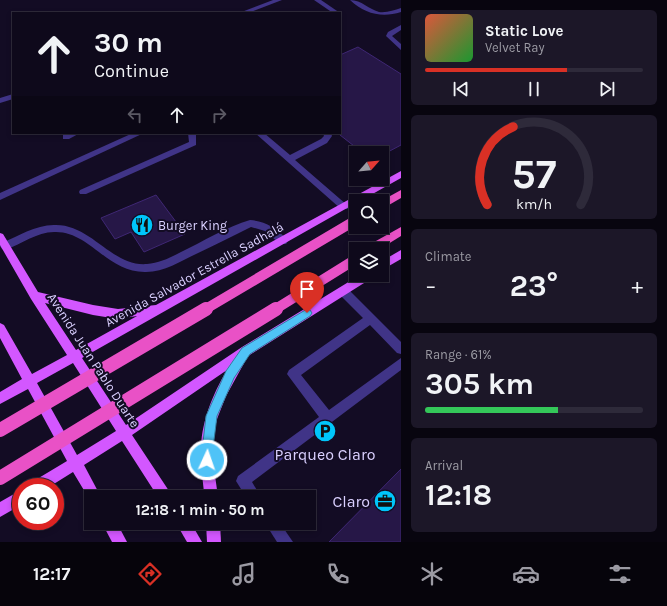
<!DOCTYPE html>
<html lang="en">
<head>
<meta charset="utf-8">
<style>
  body { margin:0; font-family:Karla,sans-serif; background:#1c1728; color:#f1f3f6; height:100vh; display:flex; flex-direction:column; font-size:15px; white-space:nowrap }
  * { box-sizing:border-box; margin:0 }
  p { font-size:13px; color:#9b9aa3 }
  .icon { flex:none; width:22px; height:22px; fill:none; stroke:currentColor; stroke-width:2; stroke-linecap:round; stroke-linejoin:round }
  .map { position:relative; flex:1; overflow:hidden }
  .panel { display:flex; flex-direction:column; gap:10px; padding:10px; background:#08050f; width:266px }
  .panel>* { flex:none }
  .banner { position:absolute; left:12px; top:12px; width:329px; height:122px; border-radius:0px; box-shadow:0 2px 6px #0003,0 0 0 1px #2e2a3a; background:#0e091b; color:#f1f3f6; overflow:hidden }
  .needle { width:26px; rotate:63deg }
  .buttons { position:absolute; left:349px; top:146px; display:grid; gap:8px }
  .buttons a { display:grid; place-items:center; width:40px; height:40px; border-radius:0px; background:#0e091b; box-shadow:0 2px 6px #0003,0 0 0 1px #2e2a3a; font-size:20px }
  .speed { position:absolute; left:12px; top:478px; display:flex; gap:8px; font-size:20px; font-weight:700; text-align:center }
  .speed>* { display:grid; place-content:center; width:52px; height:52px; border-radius:50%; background:#0e091b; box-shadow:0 2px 6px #0003,0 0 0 1px #2e2a3a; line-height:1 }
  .speed .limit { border:6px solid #d22; background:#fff; color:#111 }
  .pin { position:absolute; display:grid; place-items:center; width:34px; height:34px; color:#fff; margin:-41px -17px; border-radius:50% 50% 50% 0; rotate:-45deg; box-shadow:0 0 4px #0007 }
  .pin .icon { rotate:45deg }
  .me { position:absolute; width:44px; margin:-22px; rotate:3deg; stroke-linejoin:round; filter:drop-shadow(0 0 3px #0008) }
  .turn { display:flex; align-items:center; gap:14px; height:84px; padding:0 16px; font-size:18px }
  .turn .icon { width:52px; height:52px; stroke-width:2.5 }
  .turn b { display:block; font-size:28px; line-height:34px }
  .lanes { display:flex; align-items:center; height:38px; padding:0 16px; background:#0003; justify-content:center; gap:20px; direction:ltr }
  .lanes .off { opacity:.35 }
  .big { font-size:30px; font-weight:700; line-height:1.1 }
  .panel .widget { flex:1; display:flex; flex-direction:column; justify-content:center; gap:6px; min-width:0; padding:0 14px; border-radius:6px; background:#1c1728 }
  .panel .dial { align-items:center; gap:0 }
  .dial svg { height:104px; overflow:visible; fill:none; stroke:#2e2a3a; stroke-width:7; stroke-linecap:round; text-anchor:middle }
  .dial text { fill:#f1f3f6; stroke:none }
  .song { display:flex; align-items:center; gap:12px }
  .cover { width:48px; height:48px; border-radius:6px; background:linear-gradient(135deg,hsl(10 70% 55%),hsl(130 70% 35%)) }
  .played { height:4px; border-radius:2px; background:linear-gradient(90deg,#d93025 65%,#2e2a3a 65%) }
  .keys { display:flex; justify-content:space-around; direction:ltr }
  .heat { display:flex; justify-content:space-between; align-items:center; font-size:22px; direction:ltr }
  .charge { height:6px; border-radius:3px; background:linear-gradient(90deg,#34c759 61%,#2e2a3a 0) }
  .trip { position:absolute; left:84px; top:490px; width:232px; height:40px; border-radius:0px; background:#0e091b; box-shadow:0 2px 6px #0003,0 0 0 1px #2e2a3a; font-weight:700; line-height:40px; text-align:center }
  .tabs { display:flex; height:64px; justify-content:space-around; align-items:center; background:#06040b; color:#9b9aa3 }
  .tabs .icon { width:28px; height:28px }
  .tabs .on { color:#d93025 }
  .tabs b { font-size:18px; color:#f1f3f6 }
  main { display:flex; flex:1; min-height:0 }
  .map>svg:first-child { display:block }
</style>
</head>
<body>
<main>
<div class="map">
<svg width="401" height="542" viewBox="0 0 401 542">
  <rect width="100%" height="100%" fill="#130c24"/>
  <g fill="#261747" stroke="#3f2774">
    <path d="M358,47L401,74V145L386,153H363L340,135V55Z"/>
    <path d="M156,195L185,234L144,252L131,232L115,239L101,218Z"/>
    <path d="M401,469V542H329Z"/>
  </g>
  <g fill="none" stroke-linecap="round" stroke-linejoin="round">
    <g fill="#403487" fill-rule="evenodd">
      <path d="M314,0H321L340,13H333Z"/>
      <path d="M350,0C362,0 368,9 379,12C387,13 394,10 401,8V12C382,18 365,14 350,0Z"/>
      <path d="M401,25V30L392,36L401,44V50L386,36L388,32Z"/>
      <path d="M69,133H80L69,139H63V135Z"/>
      <path d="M133,133H144L0,200V193Z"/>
      <path d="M188,133H196V145L86,194H80L79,192L80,190L189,142Z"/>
      <path d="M255,133H264L290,155L321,139L324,136L323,133H331L332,136L327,143L295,160L347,205L349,207L347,209H341Z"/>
      <path d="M250,220C266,221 275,228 286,238L288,241L286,244H280L265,231L251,227C233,236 215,245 196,254C181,261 164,272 146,272C108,273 90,232 56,232C38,231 22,244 5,250L2,249L0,246L2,243C18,236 37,224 56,225C92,225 112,267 147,264C159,263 170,258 181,252C202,242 228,226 250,220Z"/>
      <path d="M343,287L347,288L401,342V354L397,353L370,325L301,375L329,410L401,358V370L252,482L261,497H246L236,481L238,476L319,417L287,374L289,370L363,318L339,294L338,291L339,288Z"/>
      <path d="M265,523H280L293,542H277Z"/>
    </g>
    <g fill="#403487" fill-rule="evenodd">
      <path d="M273,0H282L248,13H239Z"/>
      <path d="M13,94V99L0,103V98Z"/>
    </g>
    <g fill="#d357ff" fill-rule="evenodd">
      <path d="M401,171V178L360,201H356V203L82,358L126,425L242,347L360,275H373L372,278L248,356L226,396L217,419L214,432L213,461L218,497H204C204,485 201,473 201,460C199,428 211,397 227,370L132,435L173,497H158L122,441L84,465L101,497H91V502L73,472L49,487H30L32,482L67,461L28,389L0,404V392L22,379L0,338V323L4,325L32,374L67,355L31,299L0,245V233L3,234L38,292L93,305L118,309L156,305ZM45,303L93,315L118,319L137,316L76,350ZM73,363L116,431L77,455L37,383Z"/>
      <path d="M401,250V259L382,270V261Z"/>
      <path d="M21,490V505L0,517V502Z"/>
      <path d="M102,523H117L127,542H112Z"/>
      <path d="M176,523H191L202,542H187Z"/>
      <path d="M206,523H220L221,542H207Z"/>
    </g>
    <g fill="#e951c6" fill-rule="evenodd">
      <path d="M401,190V198L382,209L381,201Z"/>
      <path d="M401,227V236L380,249H366L367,246Z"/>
    </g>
    <g stroke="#e951c6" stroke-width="10">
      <path d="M204,310L356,220"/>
      <path d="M274,310L356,259"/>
    </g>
    <g stroke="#e951c6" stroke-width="14">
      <path d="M0,430L206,309"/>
      <path d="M0,478L276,309"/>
    </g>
  </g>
  <path fill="#4fc3f7" stroke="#337fa1" d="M307,309L310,310L312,313L310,316L250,354L234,378L217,416L211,464L207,466L203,464L201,460L206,416L226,371L242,348Z"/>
  <defs>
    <g id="restaurant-disc" transform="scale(1.15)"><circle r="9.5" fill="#00c6fb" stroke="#130c24"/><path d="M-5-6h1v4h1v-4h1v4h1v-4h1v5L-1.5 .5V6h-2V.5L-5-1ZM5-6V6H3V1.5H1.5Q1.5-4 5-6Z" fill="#111"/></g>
    <g id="parking-disc" transform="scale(1.15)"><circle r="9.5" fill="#00c6fb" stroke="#130c24"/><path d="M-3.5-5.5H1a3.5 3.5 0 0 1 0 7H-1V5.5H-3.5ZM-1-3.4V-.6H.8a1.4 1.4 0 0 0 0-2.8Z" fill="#111"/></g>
    <g id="office-disc" transform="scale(1.15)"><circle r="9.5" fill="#00c6fb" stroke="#130c24"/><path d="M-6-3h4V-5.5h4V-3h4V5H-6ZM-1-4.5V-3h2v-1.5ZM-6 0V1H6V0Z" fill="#111"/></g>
  </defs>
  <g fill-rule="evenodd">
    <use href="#restaurant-disc" x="142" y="225"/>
    <use href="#parking-disc" x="325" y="431"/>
    <use href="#office-disc" x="385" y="501"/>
  </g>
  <g text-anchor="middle" stroke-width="4" stroke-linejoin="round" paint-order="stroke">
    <g font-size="13" fill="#dad0ff" stroke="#130c24" text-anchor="start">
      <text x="158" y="230">Burger King</text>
    </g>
    <g font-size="13" fill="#dad0ff" stroke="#130c24">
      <text transform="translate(194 274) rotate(-29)" y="5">Avenida Salvador Estrella Sadhalá</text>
      <text transform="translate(94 360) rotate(57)" y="5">Avenida Juan Pablo Duarte</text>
    </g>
    <g font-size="16" fill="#dad0ff" stroke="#130c24">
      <text x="325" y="460">Parqueo Claro</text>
      <text x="370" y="507" text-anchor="end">Claro</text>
    </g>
  </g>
</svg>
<div class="buttons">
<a><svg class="needle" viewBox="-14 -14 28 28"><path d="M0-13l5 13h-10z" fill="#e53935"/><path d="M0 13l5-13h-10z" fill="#9b9aa3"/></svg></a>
<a><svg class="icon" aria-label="search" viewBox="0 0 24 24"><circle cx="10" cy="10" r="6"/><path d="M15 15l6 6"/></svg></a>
<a><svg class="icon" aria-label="layers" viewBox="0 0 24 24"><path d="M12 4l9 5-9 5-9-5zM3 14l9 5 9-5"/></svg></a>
</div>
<div class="speed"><div class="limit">60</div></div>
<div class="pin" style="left:307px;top:313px;background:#d93025"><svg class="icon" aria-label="arrive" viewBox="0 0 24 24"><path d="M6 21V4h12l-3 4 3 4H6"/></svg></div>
<svg class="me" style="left:207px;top:460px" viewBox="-20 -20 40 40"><circle r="17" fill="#4fc3f7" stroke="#fff" stroke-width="3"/><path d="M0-11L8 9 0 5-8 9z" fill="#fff"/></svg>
<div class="trip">12:18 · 1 min · 50 m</div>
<div class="banner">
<div class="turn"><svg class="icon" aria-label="ahead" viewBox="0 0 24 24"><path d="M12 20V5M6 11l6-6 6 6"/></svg><div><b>30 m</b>Continue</div></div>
<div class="lanes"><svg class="icon off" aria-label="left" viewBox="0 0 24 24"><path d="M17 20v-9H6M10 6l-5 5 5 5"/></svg><svg class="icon" aria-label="ahead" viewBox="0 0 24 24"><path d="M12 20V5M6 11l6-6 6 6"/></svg><svg class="icon off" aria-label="right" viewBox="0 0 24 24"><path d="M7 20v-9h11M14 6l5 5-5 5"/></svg></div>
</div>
</div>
<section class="panel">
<div class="widget">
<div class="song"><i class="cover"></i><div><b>Static Love</b><p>Velvet Ray</p></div></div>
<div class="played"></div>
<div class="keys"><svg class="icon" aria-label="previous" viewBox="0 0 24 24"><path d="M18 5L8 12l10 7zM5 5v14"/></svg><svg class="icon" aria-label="pause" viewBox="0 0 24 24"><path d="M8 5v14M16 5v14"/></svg><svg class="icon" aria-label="next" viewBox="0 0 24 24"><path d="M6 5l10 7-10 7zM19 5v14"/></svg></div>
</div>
<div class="widget dial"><svg viewBox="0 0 100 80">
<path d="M14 69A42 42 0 1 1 86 69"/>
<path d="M14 69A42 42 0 0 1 34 9" stroke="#d93025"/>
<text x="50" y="56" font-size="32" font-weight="700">57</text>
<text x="50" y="72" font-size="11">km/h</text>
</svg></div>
<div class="widget"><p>Climate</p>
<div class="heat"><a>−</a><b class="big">23°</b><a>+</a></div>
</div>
<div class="widget"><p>Range · 61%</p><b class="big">305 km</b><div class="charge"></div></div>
<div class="widget"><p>Arrival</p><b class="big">12:18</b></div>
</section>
</main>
<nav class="tabs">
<b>12:17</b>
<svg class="icon on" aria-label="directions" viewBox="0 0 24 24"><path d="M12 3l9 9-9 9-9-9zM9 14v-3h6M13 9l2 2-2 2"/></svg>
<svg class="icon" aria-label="music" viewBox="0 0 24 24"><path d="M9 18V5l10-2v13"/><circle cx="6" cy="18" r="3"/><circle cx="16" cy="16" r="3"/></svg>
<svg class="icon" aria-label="phone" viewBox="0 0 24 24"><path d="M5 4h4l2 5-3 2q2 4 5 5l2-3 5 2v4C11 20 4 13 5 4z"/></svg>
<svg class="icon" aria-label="climate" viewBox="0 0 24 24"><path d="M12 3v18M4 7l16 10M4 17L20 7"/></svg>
<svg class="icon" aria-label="car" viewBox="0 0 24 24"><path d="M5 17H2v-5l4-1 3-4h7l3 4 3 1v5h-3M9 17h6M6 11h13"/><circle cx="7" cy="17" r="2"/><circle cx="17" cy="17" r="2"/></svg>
<svg class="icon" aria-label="filters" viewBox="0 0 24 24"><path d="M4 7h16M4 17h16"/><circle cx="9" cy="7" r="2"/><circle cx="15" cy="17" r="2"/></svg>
</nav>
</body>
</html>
